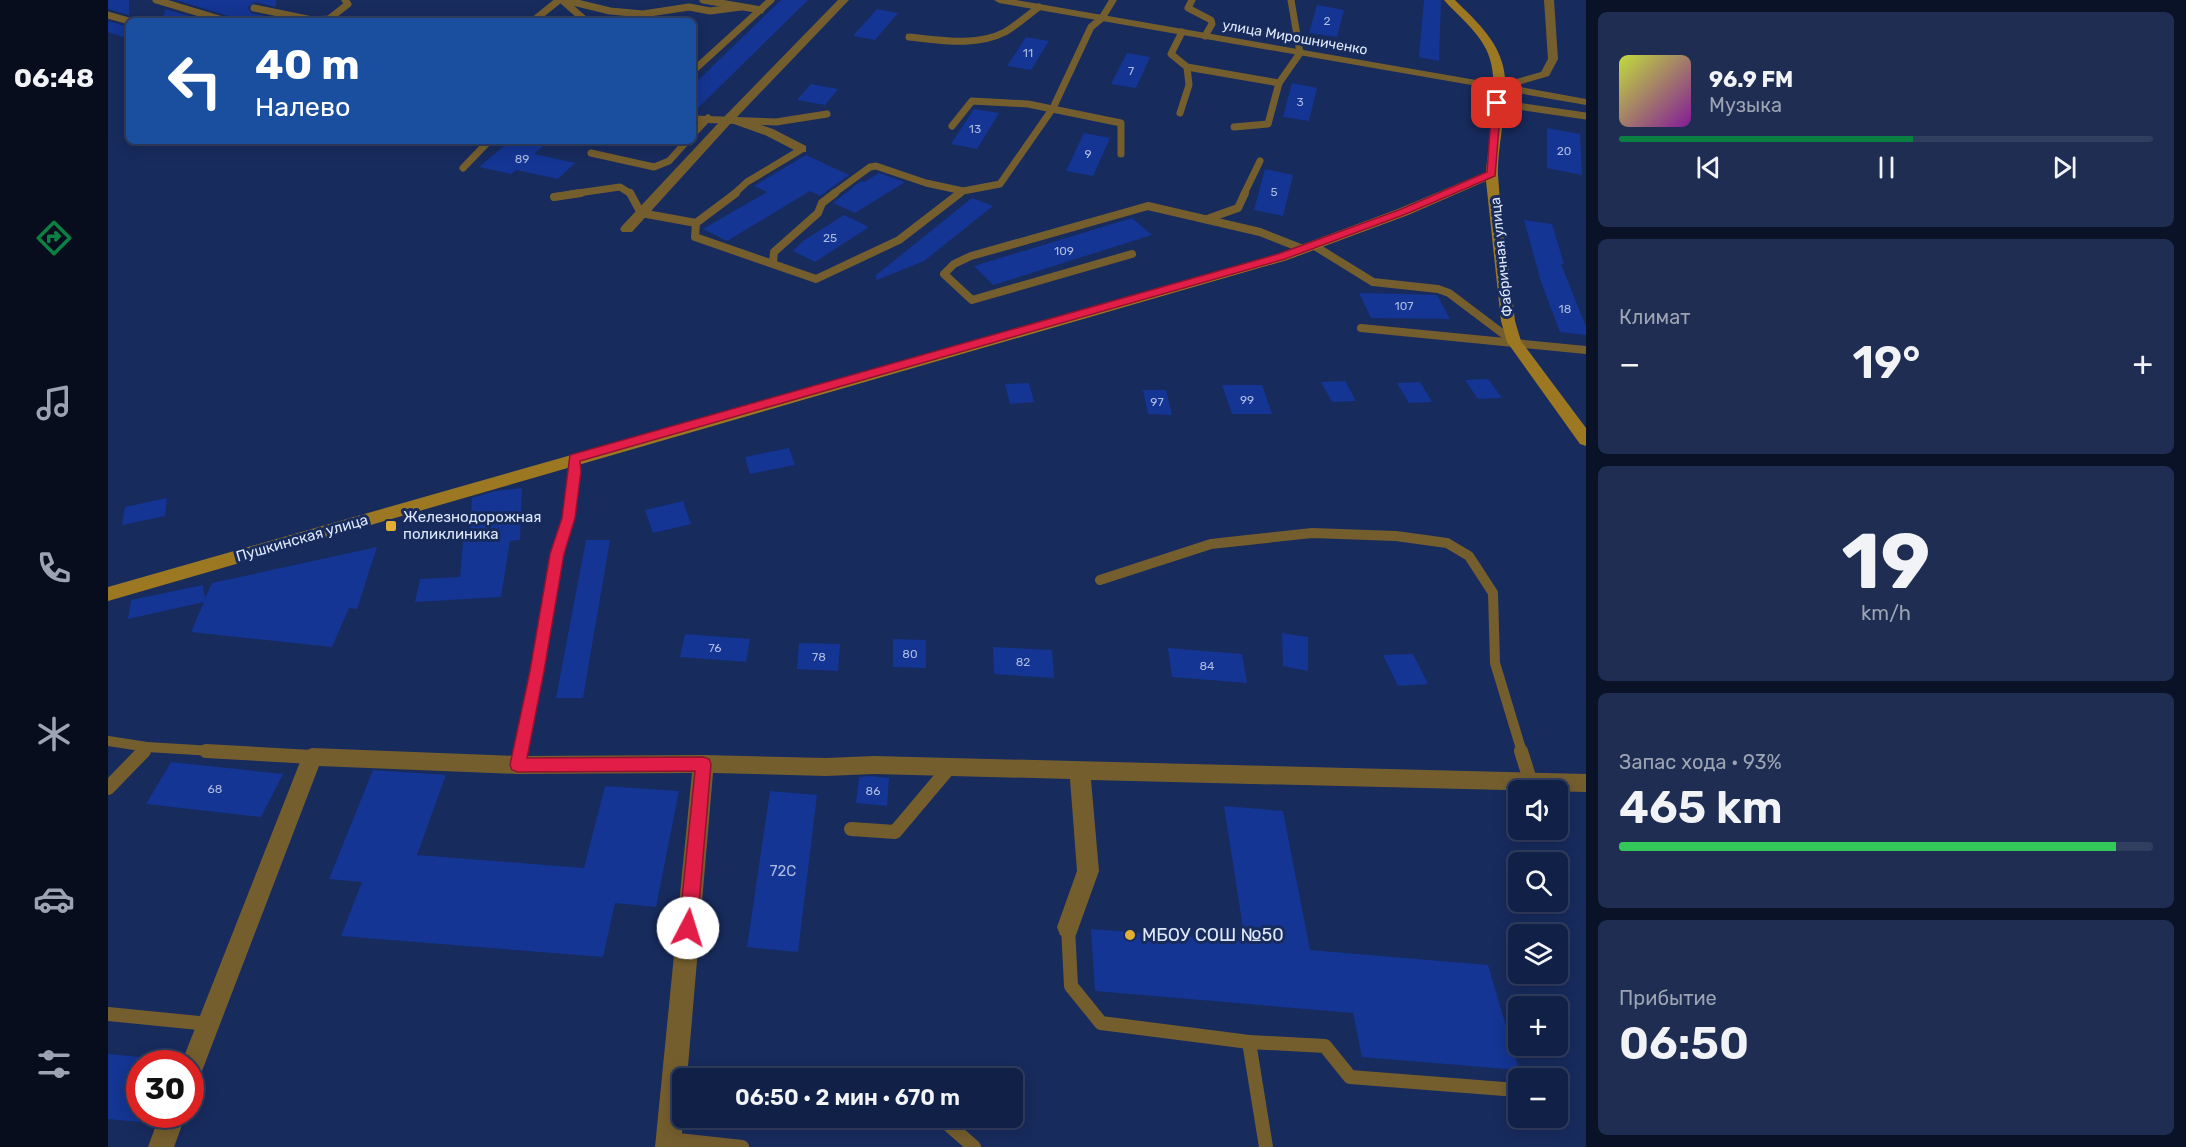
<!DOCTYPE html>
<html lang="ru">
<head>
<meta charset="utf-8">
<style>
  body { margin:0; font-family:Rubik,sans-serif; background:#1e2d51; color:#f1f3f6; height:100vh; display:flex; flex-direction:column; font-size:22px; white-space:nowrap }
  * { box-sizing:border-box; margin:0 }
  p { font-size:20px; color:#9ca3b3 }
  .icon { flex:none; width:33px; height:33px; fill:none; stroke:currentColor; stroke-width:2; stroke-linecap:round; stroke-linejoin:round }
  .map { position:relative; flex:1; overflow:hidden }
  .side { display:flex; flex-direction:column; gap:12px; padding:12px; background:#091226; width:600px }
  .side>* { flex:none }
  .guide { position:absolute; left:18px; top:18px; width:570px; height:126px; border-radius:9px; box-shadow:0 3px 15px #0003,0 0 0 2px #303e5f; background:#1a4fa0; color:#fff; overflow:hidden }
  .fabs { position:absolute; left:1400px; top:780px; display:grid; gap:12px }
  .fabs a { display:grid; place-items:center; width:60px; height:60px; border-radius:9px; background:#112046; box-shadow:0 3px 15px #0003,0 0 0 2px #303e5f; font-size:30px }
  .speed { position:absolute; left:18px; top:1050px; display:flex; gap:12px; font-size:30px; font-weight:700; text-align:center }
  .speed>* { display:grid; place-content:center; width:78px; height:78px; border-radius:50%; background:#112046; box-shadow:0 3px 15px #0003,0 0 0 2px #303e5f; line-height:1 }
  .speed .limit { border:9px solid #d22; background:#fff; color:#111 }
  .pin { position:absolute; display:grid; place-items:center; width:51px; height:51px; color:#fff; margin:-26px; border-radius:12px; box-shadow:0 3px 9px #0006 }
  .me { position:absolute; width:66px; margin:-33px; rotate:5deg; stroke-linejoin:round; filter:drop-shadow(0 0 4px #0008) }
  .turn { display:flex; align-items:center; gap:21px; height:126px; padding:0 30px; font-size:27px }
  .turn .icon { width:78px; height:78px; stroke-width:2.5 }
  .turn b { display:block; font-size:42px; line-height:51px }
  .big { font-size:45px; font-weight:600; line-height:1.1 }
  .side .tile { flex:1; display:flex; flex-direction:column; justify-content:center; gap:9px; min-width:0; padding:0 21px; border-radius:9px; background:#1e2d51 }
  .side .dial { align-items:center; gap:0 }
  .dial b { font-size:78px; line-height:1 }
  .song { display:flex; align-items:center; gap:18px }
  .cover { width:72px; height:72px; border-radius:9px; background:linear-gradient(135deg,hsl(70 70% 55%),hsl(290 70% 35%)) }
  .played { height:6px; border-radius:3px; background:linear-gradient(90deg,#0b8043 55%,#303e5f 55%) }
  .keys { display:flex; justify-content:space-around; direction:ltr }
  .heat { display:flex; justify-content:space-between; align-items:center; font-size:33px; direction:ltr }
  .charge { height:9px; border-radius:4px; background:linear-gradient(90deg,#34c759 93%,#303e5f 0) }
  .trip { position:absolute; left:564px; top:1068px; width:351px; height:60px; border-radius:9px; background:#112046; box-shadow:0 3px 15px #0003,0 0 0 2px #303e5f; font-weight:600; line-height:60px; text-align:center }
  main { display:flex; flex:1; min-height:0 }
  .menu { display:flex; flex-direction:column; width:108px; justify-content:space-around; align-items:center; background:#070d1c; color:#9ca3b3 }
  .menu .icon { width:42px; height:42px }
  .menu .selected { color:#0b8043 }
  .menu b { font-size:27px; color:#f1f3f6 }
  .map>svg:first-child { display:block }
</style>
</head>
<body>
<main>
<nav class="menu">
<b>06:48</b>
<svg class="icon selected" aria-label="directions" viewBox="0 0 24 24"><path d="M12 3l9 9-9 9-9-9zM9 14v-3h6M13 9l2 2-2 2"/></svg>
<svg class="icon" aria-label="music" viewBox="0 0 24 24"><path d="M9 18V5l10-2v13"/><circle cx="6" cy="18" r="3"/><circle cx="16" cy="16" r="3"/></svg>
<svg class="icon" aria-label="phone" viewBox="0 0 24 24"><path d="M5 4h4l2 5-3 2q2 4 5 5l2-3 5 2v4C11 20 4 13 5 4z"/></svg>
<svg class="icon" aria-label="climate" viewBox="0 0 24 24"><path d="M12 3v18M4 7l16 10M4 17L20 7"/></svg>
<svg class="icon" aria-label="car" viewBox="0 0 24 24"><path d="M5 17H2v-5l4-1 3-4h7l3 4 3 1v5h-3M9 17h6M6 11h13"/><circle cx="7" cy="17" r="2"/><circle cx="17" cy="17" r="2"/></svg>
<svg class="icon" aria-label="filters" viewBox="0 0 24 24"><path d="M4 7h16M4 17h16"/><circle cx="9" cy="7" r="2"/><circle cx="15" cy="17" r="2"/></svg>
</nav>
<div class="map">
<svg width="1478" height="1147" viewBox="0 0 1478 1147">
  <rect width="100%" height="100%" fill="#172b5d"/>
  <g fill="#143593">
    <path d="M0,0H21V15L0,9Z"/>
    <path d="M68,0H168V7L147,2L140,7L143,13L166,18L165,21H124L120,16Z"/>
    <path d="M673,0H700L585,113V85Z"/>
    <path d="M1316,0H1333L1331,61L1311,57Z"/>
    <path d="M1209,5L1236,10L1229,37L1201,33Z"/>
    <path d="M57,9L98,21H55Z"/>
    <path d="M769,9L790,13L767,40L745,36Z"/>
    <path d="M0,21L21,27V39L0,32Z"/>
    <path d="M918,37L941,41L923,70L899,66Z"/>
    <path d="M1019,53L1042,57L1028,88L1003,84Z"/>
    <path d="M1184,83L1209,88L1201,121L1175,117Z"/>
    <path d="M703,84L730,89L717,105L689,100Z"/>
    <path d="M866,109L891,113L869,149L843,144Z"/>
    <path d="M1439,128L1472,134L1474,175L1439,168Z"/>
    <path d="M976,133L1002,138L985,176L958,171Z"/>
    <path d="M402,141H441L426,154L467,163L450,179L408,170L403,174L371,167Z"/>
    <path d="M698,155L741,175L712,196L702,191L619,241L595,229L659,192L646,186Z"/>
    <path d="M1157,169L1185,175L1175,216L1146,210Z"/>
    <path d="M771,173L797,182L747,213L725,203L753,181L756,182Z"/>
    <path d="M864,198L885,206L816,261L769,280L767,276Z"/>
    <path d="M736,215L761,227L707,262L685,251L695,241Z"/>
    <path d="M1024,218L1044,235L885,285L866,266Z"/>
    <path d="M1416,220L1444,224L1456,264H1453L1478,327V335L1452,332L1433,282Z"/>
    <path d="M1251,293L1329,295L1342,319L1263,318Z"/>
    <path d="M1380,379L1394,398L1370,399L1357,380Z"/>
    <path d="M1237,381L1248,401L1224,402L1213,382Z"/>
    <path d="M1312,382L1324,402L1301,403L1289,383Z"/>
    <path d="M921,383L926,402L902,404L897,384Z"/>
    <path d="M1114,385H1154L1164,414H1124Z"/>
    <path d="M1035,390H1058L1064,415L1040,414Z"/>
    <path d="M681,448L687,465L642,474L637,457Z"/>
    <path d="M414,488L412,540L402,541L393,597L307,602L312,579L352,577L356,530L362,529L364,498L387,491Z"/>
    <path d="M59,498L57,516L14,525L17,507Z"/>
    <path d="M575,501L583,524L545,533L537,510Z"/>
    <path d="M478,540H502L475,698H448Z"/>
    <path d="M269,547L249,609L241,608L224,647L83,632L96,602L20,619L23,600L95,585L97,598L104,583Z"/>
    <path d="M1174,633L1200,637V671L1175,666Z"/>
    <path d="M577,634L642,639L638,662L572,657Z"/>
    <path d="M785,639L818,640V668L785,667Z"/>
    <path d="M691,643L732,644L730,671L689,669Z"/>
    <path d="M885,647L944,650L946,678L886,674Z"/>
    <path d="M1060,648L1134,654L1139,683L1064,677Z"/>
    <path d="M1305,654L1320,684L1290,686L1275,655Z"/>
    <path d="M63,762L175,774L153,817L38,804Z"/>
    <path d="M265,770L338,775L309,855L476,868L497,786L571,791L548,907L507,903L495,957L233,936L254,882L221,879Z"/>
    <path d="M762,776L781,778L779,806L748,803L751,777Z"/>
    <path d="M662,791L709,795L690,952L639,947Z"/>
    <path d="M1116,806L1175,811L1202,950L1380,965L1411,1070L1254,1057L1245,1013L987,991L983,929L1137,941Z"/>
    <path d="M0,1054L32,1057V1122L0,1119Z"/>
  </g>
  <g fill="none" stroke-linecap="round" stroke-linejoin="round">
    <g stroke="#755e2e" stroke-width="7">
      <path d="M48,0L118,21"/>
      <path d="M454,0L478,21"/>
      <path d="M457,0L502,11L535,14L581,7L602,11L633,7"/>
      <path d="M595,0L653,10"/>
      <path d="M1084,0L1080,8L1103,20L1104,24L1097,36"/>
      <path d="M146,8L204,20L221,19L240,4L237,0"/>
      <path d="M0,15L21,21"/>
      <path d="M425,21L451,0"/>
      <path d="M1074,32L1063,54L1079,67L1171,83L1192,53L1183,0"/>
      <path d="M801,37C832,40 868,47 897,32C909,25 920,15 931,7"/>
      <path d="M585,71L663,0"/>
      <path d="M1389,103L1478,116"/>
      <path d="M1072,113L1081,85L1079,67"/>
      <path d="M585,119L668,122L719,114"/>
      <path d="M844,126L864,101L920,104L1013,123V154"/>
      <path d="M1126,127L1160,124L1171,83"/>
      <path d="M585,134L600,118"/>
      <path d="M483,153L546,167L561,161L579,141"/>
      <path d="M355,168L381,141"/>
      <path d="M463,194L512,187L523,194"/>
      <path d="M626,194L639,182L694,149"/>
      <path d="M725,194L762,167L768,166L818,183L855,191L892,184L945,108L983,27L994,18L1005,0"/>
      <path d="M851,194L855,191"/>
      <path d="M1136,194L1152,161"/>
    </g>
    <g stroke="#755e2e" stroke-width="8">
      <path d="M522,193L533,213L588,223"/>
      <path d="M628,193L588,223L587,237L708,279L791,240L852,193"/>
      <path d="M446,197L473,193"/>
      <path d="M1099,219L1130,208L1137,193"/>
      <path d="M1205,245L1265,282L1330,289L1341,293L1406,342"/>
      <path d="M1024,254L864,300L836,274L846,264L863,256L1040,206L1152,232L1195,249"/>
      <path d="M665,263L666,252L710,213L714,203L727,193"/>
      <path d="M1253,328L1478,350"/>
    </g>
    <g stroke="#755e2e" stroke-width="10">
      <path d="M992,580L1103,544L1204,533L1288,536L1339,543L1361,556L1385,593L1387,663L1414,752"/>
      <path d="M0,741L39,747"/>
      <path d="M34,752L39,747L122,752"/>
      <path d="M413,752L449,554L461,517L467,471L466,459"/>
    </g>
    <g stroke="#755e2e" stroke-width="14">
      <path d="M98,751L204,757"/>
      <path d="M1413,751L1423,783"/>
      <path d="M410,765L413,751"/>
      <path d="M0,788L36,751"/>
      <path d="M743,829L787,832L841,768"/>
      <path d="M960,927L963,986L993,1023L1141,1042L1217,1046L1242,1077L1409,1090"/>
      <path d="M0,1014L101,1024"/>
      <path d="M1141,1042L1158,1147"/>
      <path d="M795,1075L798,1078"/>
      <path d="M833,1118L866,1147"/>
      <path d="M561,1139L634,1147"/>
    </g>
    <g fill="#755e2e" fill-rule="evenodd">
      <path d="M730,0H741L629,117L665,129L698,146V152H690L657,135L623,123L524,232H514L512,229L514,226L617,116Z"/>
      <path d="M886,0H908L1391,84L1433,72L1440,59L1436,0H1446L1450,59L1441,76L1407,86L1478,99V105L891,3Z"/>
      <path d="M204,748L410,756L595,755L718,758L766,756L1478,774V792L983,780L991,871L968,935L960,938L952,935L949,927L969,871L962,779L766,774L718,776L605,773L579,1078H574L575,1118L573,1147H547L584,773L410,774L211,766L94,1071L91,1080L82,1083V1064H73L194,757L197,751Z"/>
      <path d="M52,1114H78L66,1147H40Z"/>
    </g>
    <path fill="#9c7822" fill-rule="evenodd" d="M1336,0H1347C1365,18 1389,39 1395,66C1403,99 1389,141 1390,175C1393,224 1402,273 1407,321L1413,341L1478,428V446L1472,444L1399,342L1393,321L1378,181L1300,215L1179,260L0,601V587L1169,254L1290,209L1378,172C1381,138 1394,80 1378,49C1368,29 1350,16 1336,0Z"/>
  </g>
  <path fill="#e11d48" stroke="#92132f" stroke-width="1.5" d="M1389,101L1393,103L1387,176L1298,214L1177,259L472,461L473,471L467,518L456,554L436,671L419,758L595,757L601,759L603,764L589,928L586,934L580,936L574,934L571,928L587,771L410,772L404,770L402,765L422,671L442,554L454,518L462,455L1170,254L1291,210L1379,172L1384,103Z"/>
  <g fill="#e2af34" stroke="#172b5d" stroke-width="2">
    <rect x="277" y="520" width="12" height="12" rx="3"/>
    <circle cx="1022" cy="935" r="6"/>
  </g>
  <g text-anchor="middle" stroke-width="6" stroke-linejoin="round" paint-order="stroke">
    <g font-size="12" fill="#acbbe1">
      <text x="1219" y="25">2</text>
      <text x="920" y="57">11</text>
      <text x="1023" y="75">7</text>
      <text x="1192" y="106">3</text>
      <text x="867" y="133">13</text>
      <text x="1456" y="155">20</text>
      <text x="980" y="158">9</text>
      <text x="414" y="163">89</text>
      <text x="1166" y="196">5</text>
      <text x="722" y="242">25</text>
      <text x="956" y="255">109</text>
      <text x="1296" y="310">107</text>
      <text x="1457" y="313">18</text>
      <text x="1139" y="404">99</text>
      <text x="1049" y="406">97</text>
      <text x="607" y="652">76</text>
      <text x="802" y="658">80</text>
      <text x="711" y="661">78</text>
      <text x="915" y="666">82</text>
      <text x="1099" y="670">84</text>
      <text x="107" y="793">68</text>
      <text x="765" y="795">86</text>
    </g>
    <g font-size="14" fill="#dee8fb" stroke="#172b5d">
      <text transform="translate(1187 37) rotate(10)" y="5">улица Мирошниченко</text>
      <text transform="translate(1393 257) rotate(-96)" y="5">Фабричная улица</text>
    </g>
    <g font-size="15" fill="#dee8fb" stroke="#172b5d" text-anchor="start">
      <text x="295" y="522">Железнодорожная<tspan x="295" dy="17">поликлиника</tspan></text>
    </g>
    <g font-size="15" fill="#dee8fb" stroke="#172b5d">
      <text transform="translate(194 538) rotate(-16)" y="5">Пушкинская улица</text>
    </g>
    <g font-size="15" fill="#acbbe1">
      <text x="675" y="876">72С</text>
    </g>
    <g font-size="18" fill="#dee8fb" stroke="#172b5d" text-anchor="start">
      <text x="1034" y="941">МБОУ СОШ №50</text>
    </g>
  </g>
</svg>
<div class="fabs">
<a><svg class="icon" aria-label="sound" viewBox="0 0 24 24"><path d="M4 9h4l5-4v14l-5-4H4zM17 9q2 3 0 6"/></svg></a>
<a><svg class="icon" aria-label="search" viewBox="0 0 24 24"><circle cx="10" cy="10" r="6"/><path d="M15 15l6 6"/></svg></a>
<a><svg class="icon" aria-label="layers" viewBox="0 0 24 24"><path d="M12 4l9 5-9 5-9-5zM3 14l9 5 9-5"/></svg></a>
<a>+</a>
<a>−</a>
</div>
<div class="speed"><div class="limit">30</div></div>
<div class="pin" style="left:1389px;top:103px;background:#d93025"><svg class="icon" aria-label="arrive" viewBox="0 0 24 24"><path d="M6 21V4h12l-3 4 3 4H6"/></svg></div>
<svg class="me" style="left:580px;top:928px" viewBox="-20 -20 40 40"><circle r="19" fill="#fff"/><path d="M0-13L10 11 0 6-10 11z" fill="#e11d48"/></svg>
<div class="trip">06:50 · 2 мин · 670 m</div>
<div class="guide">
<div class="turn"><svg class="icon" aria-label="left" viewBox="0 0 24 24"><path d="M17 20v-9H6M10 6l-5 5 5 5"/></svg><div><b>40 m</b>Налево</div></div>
</div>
</div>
<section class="side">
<div class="tile">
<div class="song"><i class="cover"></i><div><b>96.9 FM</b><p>Музыка</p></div></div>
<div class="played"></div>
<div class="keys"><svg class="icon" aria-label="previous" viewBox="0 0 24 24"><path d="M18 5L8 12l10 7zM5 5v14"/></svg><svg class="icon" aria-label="pause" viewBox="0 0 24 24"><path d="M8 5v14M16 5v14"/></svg><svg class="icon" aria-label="next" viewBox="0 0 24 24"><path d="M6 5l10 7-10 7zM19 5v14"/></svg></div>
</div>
<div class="tile"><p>Климат</p>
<div class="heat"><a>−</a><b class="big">19°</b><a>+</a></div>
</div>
<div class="tile dial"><b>19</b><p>km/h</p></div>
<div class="tile"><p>Запас хода · 93%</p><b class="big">465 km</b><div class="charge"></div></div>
<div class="tile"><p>Прибытие</p><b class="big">06:50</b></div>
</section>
</main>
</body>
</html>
